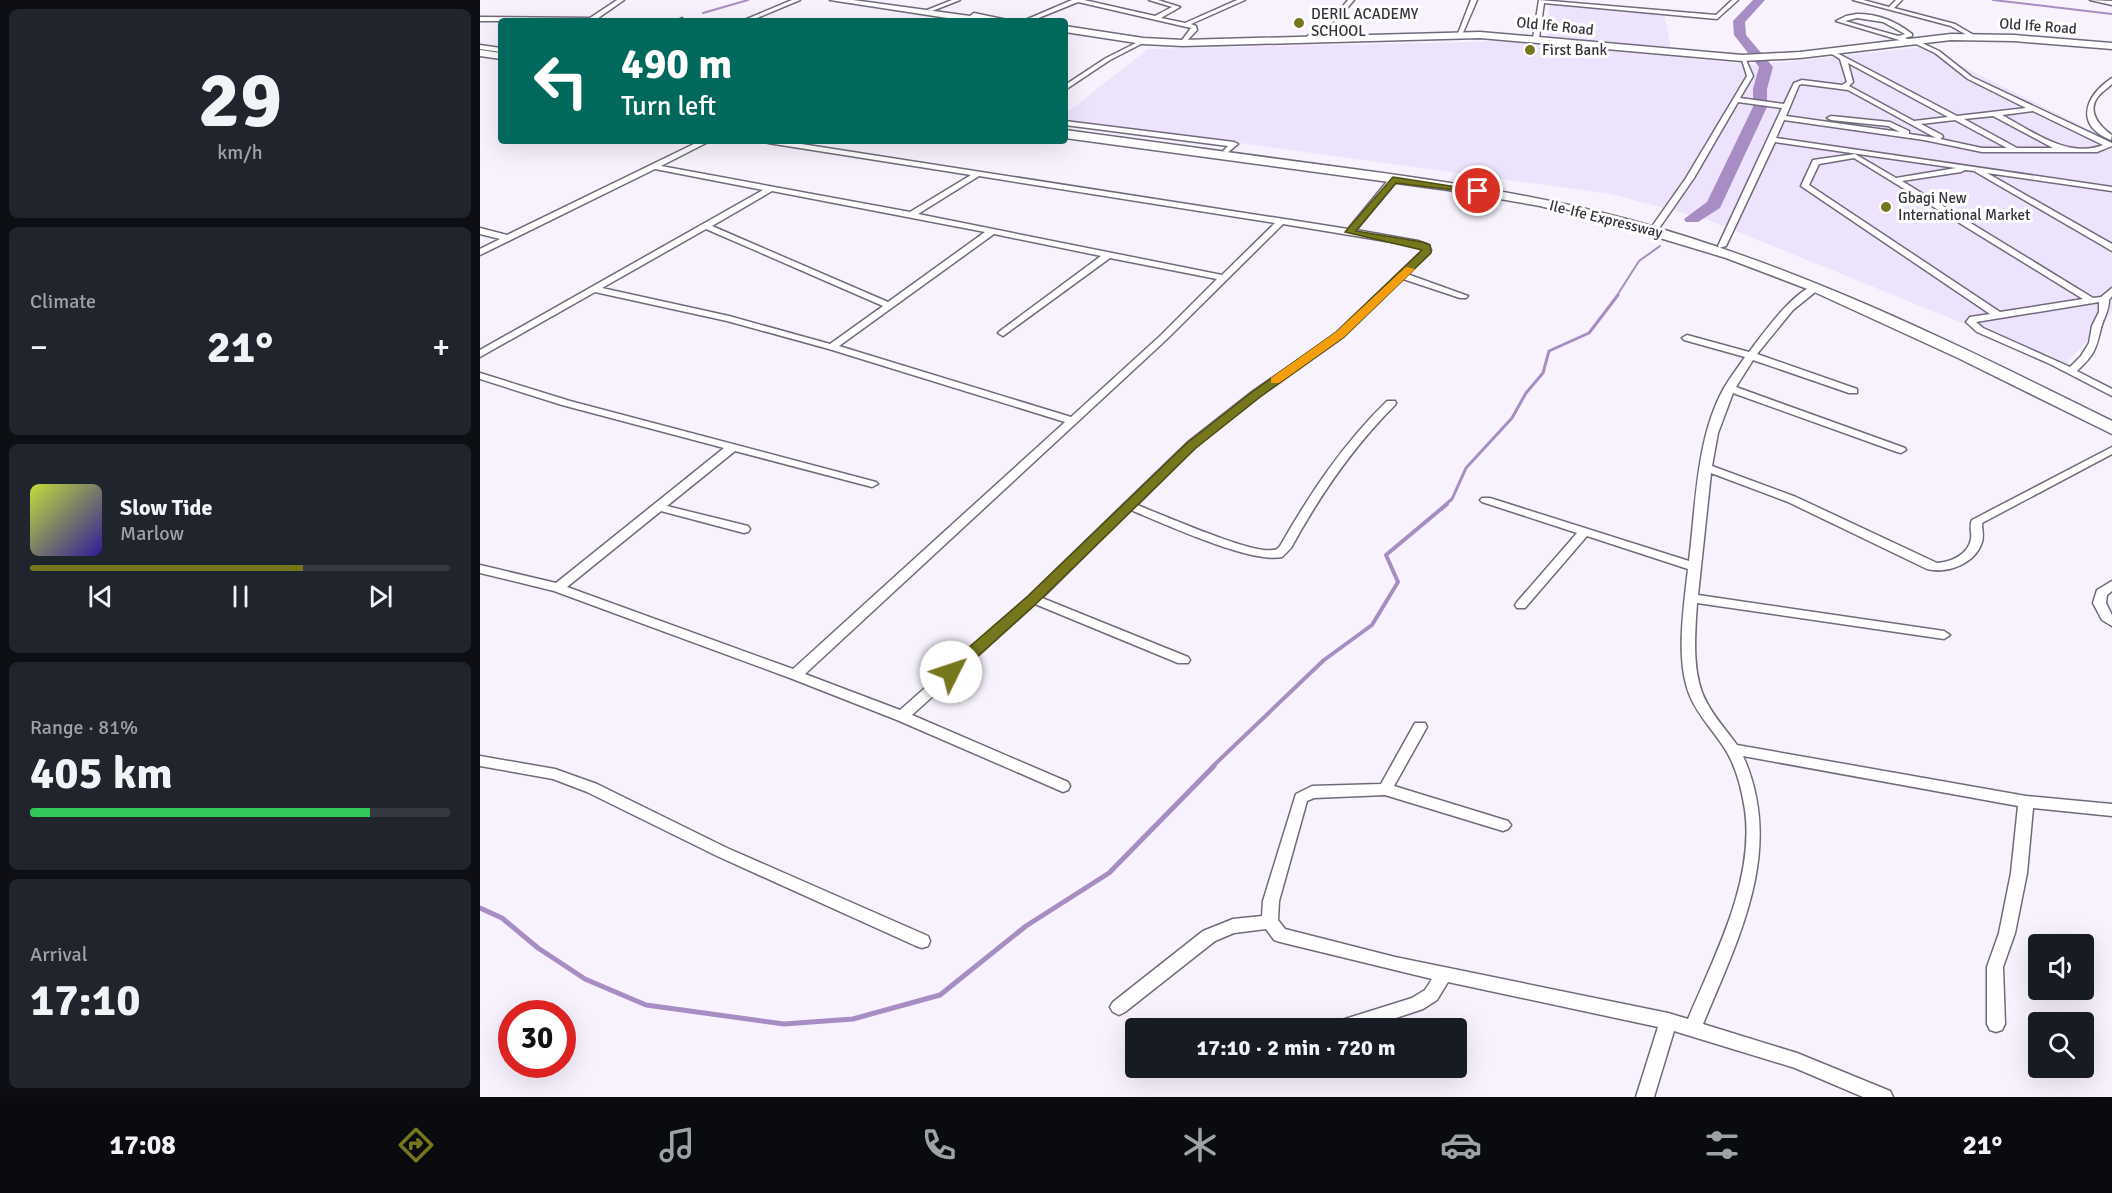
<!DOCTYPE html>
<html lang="en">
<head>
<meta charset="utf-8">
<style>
  body { margin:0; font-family:Signika,sans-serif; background:#20242c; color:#f1f3f6; height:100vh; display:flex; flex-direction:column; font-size:22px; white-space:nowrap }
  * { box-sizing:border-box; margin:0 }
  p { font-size:20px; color:#9ea1a6 }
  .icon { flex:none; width:33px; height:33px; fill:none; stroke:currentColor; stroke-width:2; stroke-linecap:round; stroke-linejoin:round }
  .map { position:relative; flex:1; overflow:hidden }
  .drawer { display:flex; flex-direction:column; gap:9px; padding:9px; background:#0d0f14; width:480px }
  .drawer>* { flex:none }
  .hud { position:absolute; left:18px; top:18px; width:570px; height:126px; border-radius:6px; box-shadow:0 6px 24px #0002; background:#00695c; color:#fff; overflow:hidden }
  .fabs { position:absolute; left:1548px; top:934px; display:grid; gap:12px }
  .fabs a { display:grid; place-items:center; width:66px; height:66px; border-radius:6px; background:#171b24; box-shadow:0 6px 24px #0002; font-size:30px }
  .speed { position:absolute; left:18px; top:1000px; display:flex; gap:12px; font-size:30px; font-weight:700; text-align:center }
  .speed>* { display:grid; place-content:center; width:78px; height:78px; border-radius:50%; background:#171b24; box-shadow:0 6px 24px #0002; line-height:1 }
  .speed .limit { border:9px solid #d22; background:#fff; color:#111 }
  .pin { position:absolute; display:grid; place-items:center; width:51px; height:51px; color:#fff; margin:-26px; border:3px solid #fff; border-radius:50%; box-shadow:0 2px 6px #0007 }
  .me { position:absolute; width:66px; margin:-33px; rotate:49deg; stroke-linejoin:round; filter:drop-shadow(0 0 4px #0008) }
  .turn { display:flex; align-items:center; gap:21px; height:126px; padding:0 24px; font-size:27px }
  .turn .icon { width:78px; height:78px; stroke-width:2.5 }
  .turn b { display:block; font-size:42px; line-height:51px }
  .big { font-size:45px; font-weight:800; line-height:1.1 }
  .drawer .tile { flex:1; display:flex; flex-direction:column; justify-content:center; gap:9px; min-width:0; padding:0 21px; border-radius:9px; background:#20242c }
  .drawer .dial { align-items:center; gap:0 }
  .dial b { font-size:78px; line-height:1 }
  .song { display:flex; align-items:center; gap:18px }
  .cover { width:72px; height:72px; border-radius:9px; background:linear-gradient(135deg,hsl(70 70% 55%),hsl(250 70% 35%)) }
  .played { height:6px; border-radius:3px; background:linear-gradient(90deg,#76771d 65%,#363941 65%) }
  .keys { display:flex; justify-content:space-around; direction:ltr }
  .heat { display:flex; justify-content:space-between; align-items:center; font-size:33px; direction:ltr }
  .charge { height:9px; border-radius:4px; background:linear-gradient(90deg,#34c759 81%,#363941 0) }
  .trip { position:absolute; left:645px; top:1018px; width:342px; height:60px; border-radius:6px; background:#171b24; box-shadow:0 6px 24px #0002; font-weight:800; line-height:60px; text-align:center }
  .tab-bar { display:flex; height:96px; justify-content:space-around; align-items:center; background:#090b0e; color:#9ea1a6 }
  .tab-bar .icon { width:42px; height:42px }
  .tab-bar .selected { color:#76771d }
  .tab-bar b { font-size:27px; color:#f1f3f6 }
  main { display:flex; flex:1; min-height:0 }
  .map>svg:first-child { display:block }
</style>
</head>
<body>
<main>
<section class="drawer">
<div class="tile dial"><b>29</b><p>km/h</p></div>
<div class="tile"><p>Climate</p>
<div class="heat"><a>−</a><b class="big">21°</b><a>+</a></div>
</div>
<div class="tile">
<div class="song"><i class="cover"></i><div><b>Slow Tide</b><p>Marlow</p></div></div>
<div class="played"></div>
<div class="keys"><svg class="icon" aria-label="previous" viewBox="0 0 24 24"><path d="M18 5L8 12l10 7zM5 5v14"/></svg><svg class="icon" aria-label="pause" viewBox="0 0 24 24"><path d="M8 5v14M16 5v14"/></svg><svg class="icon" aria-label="next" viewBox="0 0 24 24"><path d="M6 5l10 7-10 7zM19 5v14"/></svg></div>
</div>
<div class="tile"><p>Range · 81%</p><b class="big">405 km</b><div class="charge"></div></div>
<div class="tile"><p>Arrival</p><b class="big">17:10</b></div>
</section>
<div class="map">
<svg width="1632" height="1097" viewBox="0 0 1632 1097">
  <rect width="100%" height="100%" fill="#f7f2fd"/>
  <g fill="#eee3fc">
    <path d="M1069,4L1184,14L1192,53L1067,39Z"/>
    <path d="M1034,41L1278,65L1444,47L1632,141V313L1585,365L1229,220L1131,194L585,119V114L668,49Z"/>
  </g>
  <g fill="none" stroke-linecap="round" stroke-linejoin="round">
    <g stroke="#a78dc3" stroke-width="2">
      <path d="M1513,0L1632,14"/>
      <path d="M223,13L268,0"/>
      <path d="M1136,297L1159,261L1180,246"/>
    </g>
    <path stroke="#a78dc3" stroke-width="3" d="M965,505L972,499L986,468L1032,418L1046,393L1063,373L1069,351L1109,333L1138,295"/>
    <path stroke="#a78dc3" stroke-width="4" d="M732,767L844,660L892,625L918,582L906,555L967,504"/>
    <path stroke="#a78dc3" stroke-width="5" d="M0,908L22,918L58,948L105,979L166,1005L304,1024L373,1019L460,995L546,926L629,873L734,766"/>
    <path fill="#a78dc3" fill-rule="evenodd" d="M1273,0H1285L1265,22L1266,35L1293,67L1287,89V107L1240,208L1218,222H1206L1204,219L1227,202L1273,107V89L1279,67L1254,35L1253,21Z"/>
    <g stroke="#716a7a" stroke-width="3">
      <g id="street">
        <path d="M137,0H144L114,21H0V17L110,18Z"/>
        <path d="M312,0H320L270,21H262Z"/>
        <path d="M472,0H480L452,11L447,10Z"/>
        <path d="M592,0H604L675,16L692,7L669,0H678L700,7L681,18L705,23L757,0H765L711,24L716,26L717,30L703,45L700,43L711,28L598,2L551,21H543Z"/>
        <path d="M868,0H874L863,13L828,41H824V39L859,11Z"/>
        <path d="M991,0H997L982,35L977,36Z"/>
        <path d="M1059,0L1236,15L1252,0H1258L1237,19L1064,3L1059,38L1056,40L1053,38Z"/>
        <path d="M1373,0H1383L1409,7L1416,0H1422L1414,8L1475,24L1497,37L1492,38L1471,26Z"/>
        <path d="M1610,0L1632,1V5Z"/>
        <path d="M1377,14C1398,14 1416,21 1432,34V36L1425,38L1431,41L1426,42L1356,21L1366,16ZM1377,18L1403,22L1425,34L1418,36L1365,21Z"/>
        <path d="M202,18L204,21H196Z"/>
        <path d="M1438,41L1459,51L1492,77L1632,143V146L1617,152H1502L1444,140L1304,120L1296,138L1632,187V191L1507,173L1632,244V251L1494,171L1485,170L1481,172L1422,181L1613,298L1621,297L1632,288V296L1629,300C1629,311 1624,317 1621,328C1616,350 1614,355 1597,371L1632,389V396L1570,364L1497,332L1486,322L1490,317L1510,314L1321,186L1333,160L1375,154L1416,178L1476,168L1295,142L1246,246L1239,248L1238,246L1302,108L1258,102L1214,178L1180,227L1173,225L1206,178L1267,76L1262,60H1266L1273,76L1260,98L1304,104L1314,83L1322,80L1362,85L1367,82L1360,59L1352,54L1355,52L1477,116L1546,108L1488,79L1455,53L1436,44V42ZM1368,63L1468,117L1434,121L1369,86L1373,82ZM1322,84L1368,90L1456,138L1429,134V131L1410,122L1351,116L1347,118L1351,120L1408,126L1420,132L1306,116L1319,85ZM1553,111L1623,145C1588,159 1552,131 1522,115ZM1513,116L1573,148H1537L1484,119ZM1475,120L1527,148H1502L1460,139L1463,137L1462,135L1441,124ZM1374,158L1603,299L1520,312L1329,185L1339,164ZM1619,302V312L1612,326L1609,343L1601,356L1590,367L1503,328L1496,322Z"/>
        <path d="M658,42L663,43L630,60L585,90V85L626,58Z"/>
        <path d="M0,45L21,48V52L0,49Z"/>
        <path d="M1632,78V84C1627,89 1621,92 1617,98C1607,112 1620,127 1632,135L1631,140C1594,125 1605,96 1632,78Z"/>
        <path d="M585,121L754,142L758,144L747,153L743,151L748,146L585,125Z"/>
        <path d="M220,141H230L181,166L430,212L491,175L288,143L284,141H302L868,229L910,178H913L917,180L916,182L876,230L938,241L949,245L951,250L950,252L927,274L988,296L986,298H980L923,279L863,337L780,396L715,447L657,505C681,514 771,554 792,550C797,550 797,549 800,546C831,492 863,444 907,401H915L916,403L915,405C872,448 840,495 811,548L802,557C772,564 682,523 651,510L562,598L708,657L710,660L708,663H698L555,604L432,715L588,782L590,786L588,790L583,792L417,720L310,678L74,591L0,573V565L76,583L244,448L82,405L0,379V373L90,401L396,482L398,484L392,487L255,451L187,506L268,526L270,529L268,532L264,533L181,511L87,587L313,669L585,422L349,349L247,321L115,292L0,357V350L283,190L175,169L0,255V249L20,239L0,234V228L27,235ZM499,176L795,223L742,275L438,214ZM292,191L505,232L408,302L232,226ZM803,224L936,246L943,250L857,333L772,392L707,443L549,596L420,710L325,674L686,340ZM226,229L403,306L350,344L249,316L122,288ZM514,234L621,256L520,331L518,333L523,336L630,258L737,279L680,336L591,417L359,346Z"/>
        <path d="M1336,284L1341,287L1339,289L1313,310L1277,354L1377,389V393H1369L1273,360L1256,387L1425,448L1426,450L1421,453L1417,452L1253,393L1238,433L1232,466L1316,497L1457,563C1471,562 1488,555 1491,539C1492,532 1489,526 1492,520L1632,447V454L1502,523C1502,530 1504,536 1502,542C1495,564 1467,574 1447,569L1308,502L1231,473L1218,595L1464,631L1470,635L1464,639L1217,603C1215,634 1211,675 1227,703C1235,718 1247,731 1257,745L1546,796L1632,804V816L1553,808L1547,873L1535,933L1523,967L1525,1024L1522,1030L1516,1032L1510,1030L1507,1024V967L1519,933L1531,873L1538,806L1263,756C1305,849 1259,937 1223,1024L1317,1053L1410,1091L1413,1097H1383L1315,1068L1194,1031L1174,1097H1156L1178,1027L968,982L957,1000L943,1009L883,1029H849L852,1023L932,998L945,990L952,979L800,942L794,940L786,929L754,933L735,941L645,1012L639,1015L633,1012L630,1007L633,1002L723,931L753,919L782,916L783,901L816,794L832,786L901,784L935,723H945L947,727L914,786L1028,821L1031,825L1028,829L1023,831L905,795L834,798L827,801L799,901L798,920L805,929L915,957L1188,1013L1208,1019C1234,957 1275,880 1265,810C1262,790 1256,766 1245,749C1234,731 1218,716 1210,696C1195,661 1204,606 1208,569L1107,536L1045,608H1037L1035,605L1037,602L1097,533L1002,502L1000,500L1002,498H1010L1209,561C1216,505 1216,438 1244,388C1250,378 1258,367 1265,357L1204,340L1202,338L1207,335L1269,352C1285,331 1311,294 1336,284Z"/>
        <path d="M1632,581V591L1627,595L1626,603L1632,615V626L1622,620L1613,603L1617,590Z"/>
        <path d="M0,756L75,769L117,784L247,848L448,936L450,941L448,946L442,948L436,946L237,856L107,792L73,779L0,766Z"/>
      </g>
    </g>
    <g stroke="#716a7a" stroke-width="3">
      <g id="primary">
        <path d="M350,0H373L490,16L494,13L532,21H487Z"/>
        <path d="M585,26L663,38L703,40L1000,32L1262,55L1320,52L1471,34L1534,35L1632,43V49L1534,41L1471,40L1320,58L1262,61L1000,38L703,46L663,44L585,32Z"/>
      </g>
    </g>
    <g stroke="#716a7a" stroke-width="3">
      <g id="highway">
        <path d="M0,50L21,53V59L0,56Z"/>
        <path d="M585,130C676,142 767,155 858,167C956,180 1054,194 1150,220C1319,266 1475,343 1632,421V434L1478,358L1330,290L1246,258L1140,226L1060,206L968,190L585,138Z"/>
      </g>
    </g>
    <use href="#street" fill="#fff" fill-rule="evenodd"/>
    <use href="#primary" fill="#fff" fill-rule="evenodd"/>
    <use href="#highway" fill="#fff" fill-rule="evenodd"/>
  </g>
  <path fill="#76771d" stroke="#4d4d13" stroke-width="1.5" d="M913,177L1003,191L998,193L916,183L876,231L942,242L950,245L951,253L864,337L780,397L716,448L558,602L476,676H465L463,672L465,668L548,596L707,443L772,392L856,332L942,250L865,232Z"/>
  <path fill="#f59e0b" d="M926,267L935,269L864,337L799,383H791V378L856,332Z"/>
  <g fill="#76771d" stroke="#fff" stroke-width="2">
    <circle cx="819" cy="23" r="6"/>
    <circle cx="1050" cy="50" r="6"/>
    <circle cx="1406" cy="207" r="6"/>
  </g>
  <g text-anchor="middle" stroke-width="6" stroke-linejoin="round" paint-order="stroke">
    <g font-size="15" fill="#353239" stroke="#fff" text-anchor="start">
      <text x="831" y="19">DERIL ACADEMY<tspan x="831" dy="17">SCHOOL</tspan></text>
      <text x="1062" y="55">First Bank</text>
      <text x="1418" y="203">Gbagi New<tspan x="1418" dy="17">International Market</tspan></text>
    </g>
    <g font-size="15" fill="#353239" stroke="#fff">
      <text transform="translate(1075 26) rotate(6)" y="5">Old Ife Road</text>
      <text transform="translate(1558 26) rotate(4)" y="5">Old Ife Road</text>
      <text transform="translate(1126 219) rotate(14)" y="5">Ile-Ife Expressway</text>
    </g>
  </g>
</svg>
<div class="fabs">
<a><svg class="icon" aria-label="sound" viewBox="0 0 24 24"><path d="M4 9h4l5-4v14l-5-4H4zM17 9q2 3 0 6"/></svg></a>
<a><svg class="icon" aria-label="search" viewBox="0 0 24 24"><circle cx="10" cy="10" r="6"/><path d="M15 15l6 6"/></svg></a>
</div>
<div class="speed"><div class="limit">30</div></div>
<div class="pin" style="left:998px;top:191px;background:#d93025"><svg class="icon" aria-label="arrive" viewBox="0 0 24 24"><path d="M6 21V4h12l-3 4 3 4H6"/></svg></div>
<svg class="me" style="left:471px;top:672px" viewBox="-20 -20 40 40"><circle r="19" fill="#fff"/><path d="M0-13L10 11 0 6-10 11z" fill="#76771d"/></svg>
<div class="trip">17:10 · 2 min · 720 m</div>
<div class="hud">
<div class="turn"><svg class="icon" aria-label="left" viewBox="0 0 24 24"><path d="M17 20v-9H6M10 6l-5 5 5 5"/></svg><div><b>490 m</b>Turn left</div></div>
</div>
</div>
</main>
<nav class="tab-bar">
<b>17:08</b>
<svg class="icon selected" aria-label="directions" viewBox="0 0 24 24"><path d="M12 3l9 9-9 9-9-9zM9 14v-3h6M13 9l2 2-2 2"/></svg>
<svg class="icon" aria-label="music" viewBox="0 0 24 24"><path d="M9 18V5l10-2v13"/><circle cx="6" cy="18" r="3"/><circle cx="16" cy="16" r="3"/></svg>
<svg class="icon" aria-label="phone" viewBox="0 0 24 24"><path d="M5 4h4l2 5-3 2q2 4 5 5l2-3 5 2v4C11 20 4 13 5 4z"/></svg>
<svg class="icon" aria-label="climate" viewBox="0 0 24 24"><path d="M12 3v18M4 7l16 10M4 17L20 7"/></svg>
<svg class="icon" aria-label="car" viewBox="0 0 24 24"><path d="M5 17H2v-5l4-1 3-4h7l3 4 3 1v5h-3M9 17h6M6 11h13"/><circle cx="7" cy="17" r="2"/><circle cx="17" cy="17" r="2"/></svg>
<svg class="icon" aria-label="filters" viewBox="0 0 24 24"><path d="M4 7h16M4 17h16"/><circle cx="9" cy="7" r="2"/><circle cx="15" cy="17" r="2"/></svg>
<b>21°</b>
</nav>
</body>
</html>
